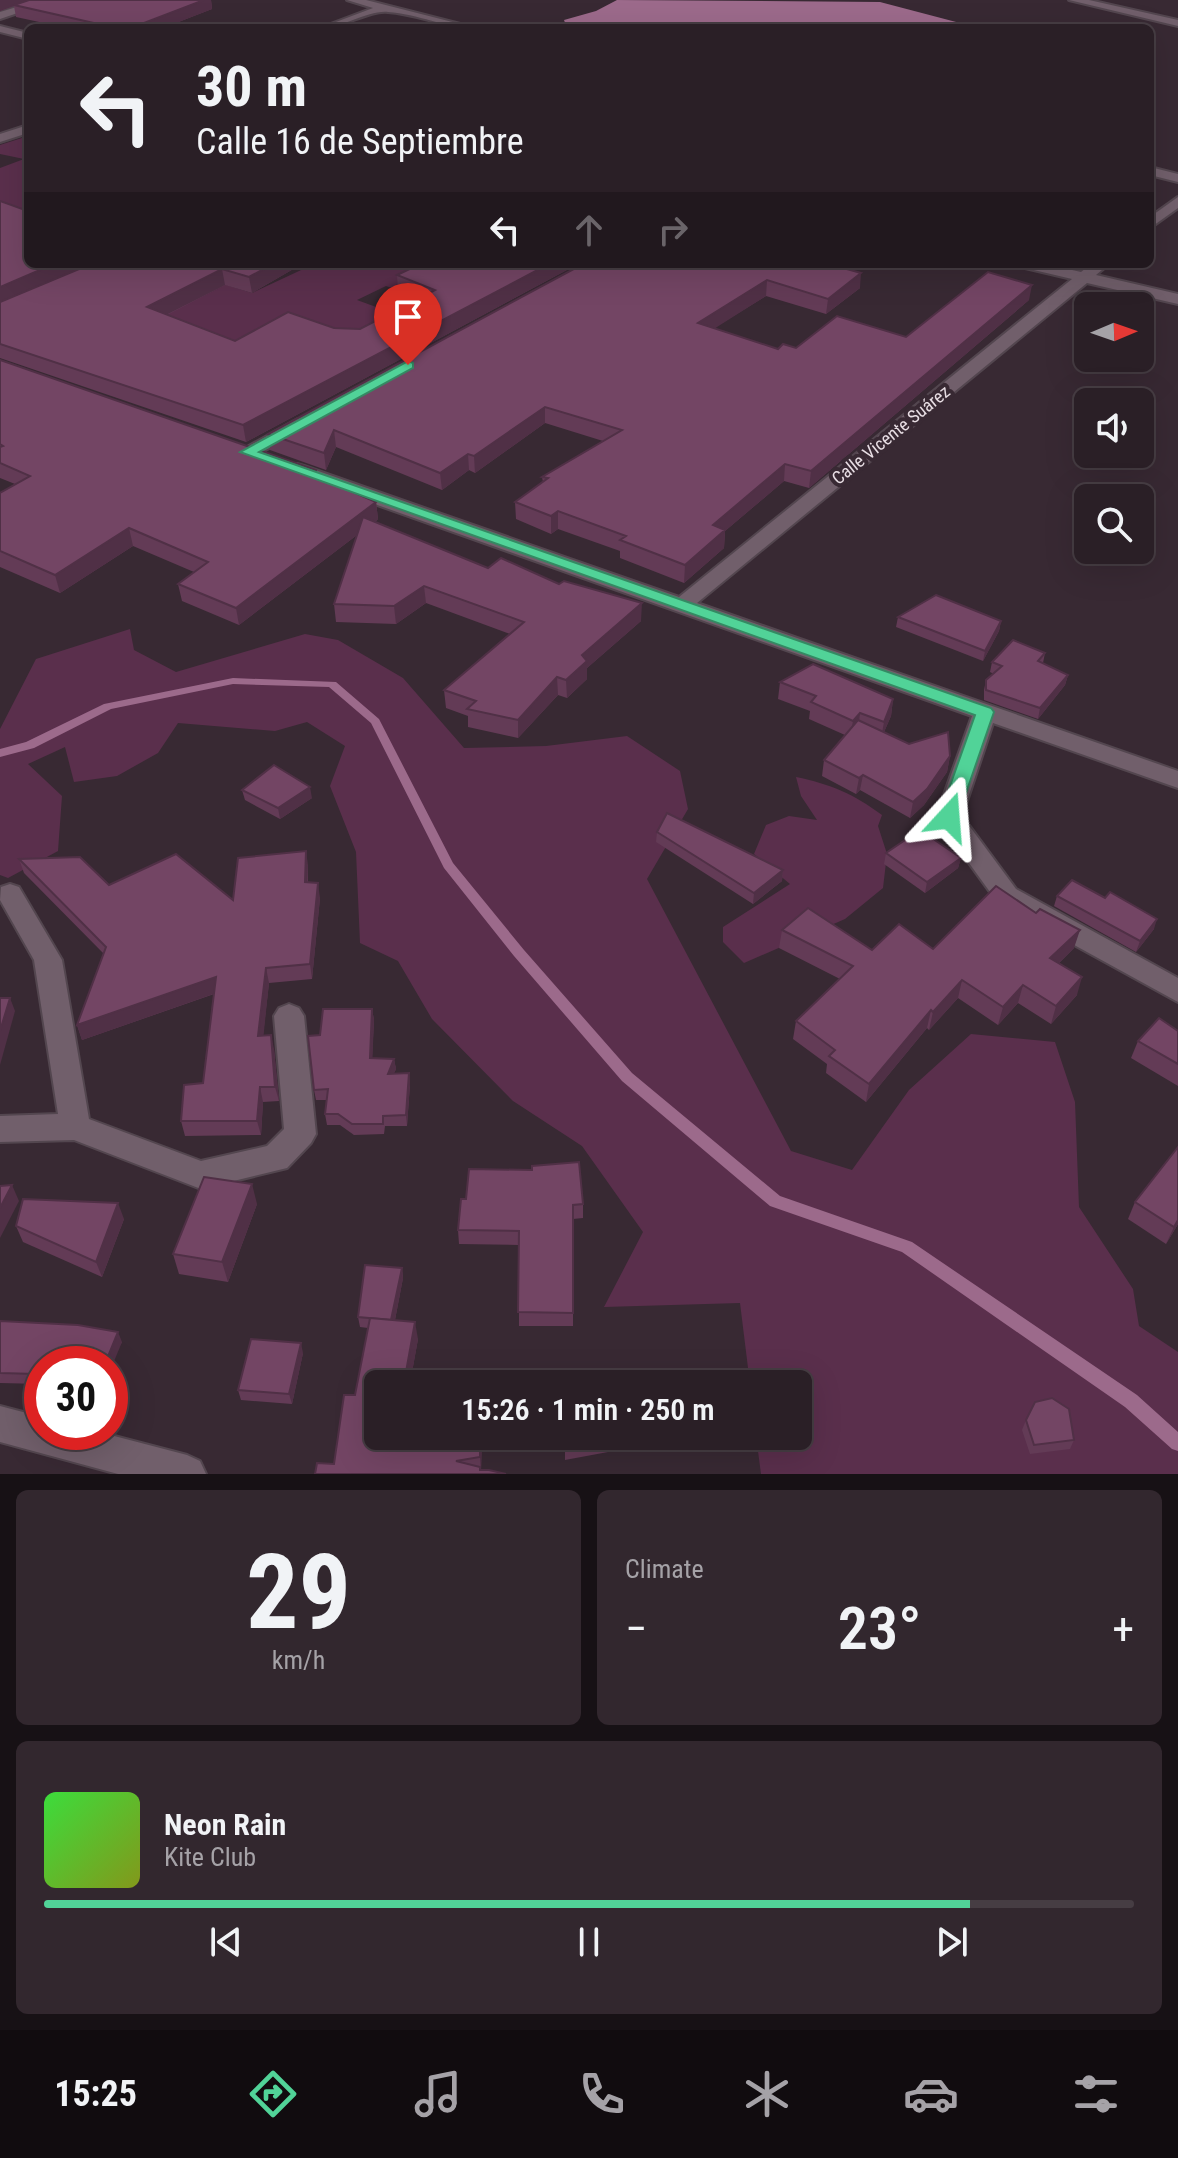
<!DOCTYPE html>
<html lang="en">
<head>
<meta charset="utf-8">
<style>
  body { margin:0; font-family:"Roboto Condensed",sans-serif; background:#32272e; color:#f1f3f6; height:100vh; display:flex; flex-direction:column; font-size:30px; white-space:nowrap }
  * { box-sizing:border-box; margin:0 }
  p { font-size:26px; color:#a5a2a7 }
  .icon { flex:none; width:44px; height:44px; fill:none; stroke:currentColor; stroke-width:2; stroke-linecap:round; stroke-linejoin:round }
  .map { position:relative; height:1474px; overflow:hidden }
  .panel { display:flex; flex-direction:column; gap:16px; padding:16px; background:#171115; flex:1 }
  .panel>* { flex:none }
  .top-card { position:absolute; left:24px; top:24px; width:1130px; height:244px; border-radius:12px; box-shadow:0 8px 32px #0002,0 0 0 2px #463d43; background:#2a1f26; color:#f1f3f6; overflow:hidden }
  .needle { width:52px; rotate:88deg }
  .controls { position:absolute; left:1074px; top:292px; display:grid; gap:16px }
  .controls a { display:grid; place-items:center; width:80px; height:80px; border-radius:12px; background:#2a1f26; box-shadow:0 8px 32px #0002,0 0 0 2px #463d43; font-size:40px }
  .speed { position:absolute; left:24px; top:1346px; display:flex; gap:16px; font-size:40px; font-weight:700; text-align:center }
  .speed>* { display:grid; place-content:center; width:104px; height:104px; border-radius:50%; background:#2a1f26; box-shadow:0 8px 32px #0002,0 0 0 2px #463d43; line-height:1 }
  .speed .limit { border:12px solid #d22; background:#fff; color:#111 }
  .pin { position:absolute; display:grid; place-items:center; width:68px; height:68px; color:#fff; margin:-82px -34px; border-radius:50% 50% 50% 0; rotate:-45deg; box-shadow:0 0 8px #0007 }
  .pin .icon { rotate:45deg }
  .me { position:absolute; width:88px; margin:-44px; rotate:19deg; stroke-linejoin:round; filter:drop-shadow(0 0 6px #0008) }
  .turn { display:flex; align-items:center; gap:28px; height:168px; padding:0 40px; font-size:36px }
  .turn .icon { width:104px; height:104px; stroke-width:2.5 }
  .turn b { display:block; font-size:56px; line-height:68px }
  .lanes { display:flex; align-items:center; height:76px; padding:0 40px; background:#0003; justify-content:center; gap:40px; direction:ltr }
  .lanes .off { opacity:.35 }
  .big { font-size:60px; font-weight:600; line-height:1.1 }
  .panel .tile { flex:1; display:flex; flex-direction:column; justify-content:center; gap:12px; min-width:0; padding:0 28px; border-radius:12px; background:#32272e }
  .panel .dial { align-items:center; gap:0 }
  .dial b { font-size:104px; line-height:1 }
  .song { display:flex; align-items:center; gap:24px }
  .cover { width:96px; height:96px; border-radius:12px; background:linear-gradient(135deg,hsl(120 70% 55%),hsl(70 70% 35%)) }
  .played { height:8px; border-radius:4px; background:linear-gradient(90deg,#51d398 85%,#463d43 85%) }
  .keys { display:flex; justify-content:space-around; direction:ltr }
  .heat { display:flex; justify-content:space-between; align-items:center; font-size:44px; direction:ltr }
  .panel .tiles { flex:1; display:grid; gap:16px; grid-template-columns:1fr 1fr }
  .tile:last-child { grid-column:span 2 }
  .trip { position:absolute; left:364px; top:1370px; width:448px; height:80px; border-radius:12px; background:#2a1f26; box-shadow:0 8px 32px #0002,0 0 0 2px #463d43; font-weight:600; line-height:80px; text-align:center }
  .dock { display:flex; height:128px; justify-content:space-around; align-items:center; background:#110c0f; color:#a5a2a7 }
  .dock .icon { width:56px; height:56px }
  .dock .on { color:#51d398 }
  .dock b { font-size:36px; color:#f1f3f6 }
  .map>svg:first-child { display:block }
</style>
</head>
<body>
<div class="map">
<svg width="1178" height="1474" viewBox="0 0 1178 1474">
  <rect width="100%" height="100%" fill="#382933"/>
  <g fill="#5a2f4c">
    <path d="M28,136V264L25,268L0,215V168L24,159L0,154V145Z"/>
    <path d="M314,264H407L435,274L398,290L386,286L357,300L387,311L403,303L414,304L382,329L227,353L186,327L90,281L220,283L252,293Z"/>
    <path d="M130,629L134,650L176,672L305,634L338,640L403,678L464,748L546,746L627,736L680,771L688,809L647,879L791,1151L852,1170L909,1090L971,1034L1055,1042L1075,1102L1079,1207L1133,1289L1139,1326L1178,1352V1474H761L756,1436H798V1384H750L740,1303L604,1307L643,1232L582,1146L513,1101L432,1019L398,961L360,943L356,852L330,786L345,746L307,722L275,731L178,723L158,753L117,776L74,782L65,747L28,764L62,796L58,851L8,878L0,875V729L36,659Z"/>
    <path d="M796,777C830,784 854,794 882,815L878,826L887,854L883,888L845,919L744,963L723,942V927L790,884L754,854L766,825L789,816L817,820L801,796Z"/>
  </g>
  <path fill="#9c6a8b" d="M617,0L880,2L979,28H567L564,20L596,11Z"/>
  <g fill="none" stroke-linecap="round" stroke-linejoin="round">
    <path fill="#9c6a8b" fill-rule="evenodd" d="M233,678L336,682L379,719L453,863L524,950L632,1073L780,1196L912,1242L1137,1395L1178,1432V1451L1172,1449L1125,1407L902,1252L770,1206L622,1081L514,956L444,868L371,723L329,687L233,684L111,709L34,748L0,757V749L26,742L104,704Z"/>
    <g stroke="#53464f" stroke-width="4">
      <g id="minor">
        <path d="M40,0H56L0,19V12Z"/>
        <path d="M347,0H366L476,28C445,28 418,14 388,12C368,10 344,28 320,28L373,8Z"/>
        <path d="M1069,0H1089L1178,20V26Z"/>
        <path d="M0,26L28,33V39L0,32Z"/>
        <path d="M28,125V133L0,142V134Z"/>
        <path d="M1150,167L1178,174V182L1150,175Z"/>
        <path d="M1178,197V208L1150,228V217Z"/>
        <path d="M1018,264H1046L1081,272L1091,264H1109L1096,275L1178,294V304L1087,283L697,603L1178,771V788L993,723L962,816L1016,889L1178,978V1002L998,903L940,823L936,817L972,716L290,474L287,470L297,464L304,466L679,597L1072,279L1021,267Z"/>
        <path d="M298,419L305,421L307,425L305,429L254,456L247,458L238,452Z"/>
        <path d="M10,884L19,887L62,960L89,1119L201,1161L267,1146L284,1129L274,1016L279,1008L289,1004L299,1008L304,1016L316,1134L311,1143L287,1168L201,1189L74,1140L0,1142V1116L58,1114L34,960L0,900L1,887Z"/>
        <path d="M0,1406L42,1417V1432H99L187,1455L200,1461L206,1474H118L0,1442Z"/>
      </g>
    </g>
    <use href="#minor" fill="#715f6b" fill-rule="evenodd"/>
  </g>
  <g fill="#633b56">
    <path d="M0,0H211L212,9L163,28H67L16,17L14,6L0,11Z"/>
    <path d="M0,201L28,264H302L252,293L225,285L167,315L235,341L334,328L360,329L419,298L398,290L397,275L420,264H578L246,442L0,358Z"/>
    <path d="M583,264L860,288L826,314L766,296L714,328L778,349L906,337L1029,300L809,488L784,481L725,531L724,548L684,583L620,558V551L558,529L551,534L516,519L515,502L543,482L542,477L603,441L545,423L475,473L469,470L442,490L336,447L326,470L270,450L268,434Z"/>
    <path d="M0,360L316,470L317,476L376,502L378,519L375,522L488,568L641,621L587,668V679L567,698L558,695L518,738L468,727V716L446,708L444,690L510,634L426,603L396,624L336,622L334,604L357,535L239,625L182,601L178,584L194,572L133,546L60,593L0,567V493L15,484L0,478Z"/>
    <path d="M898,617L1001,621L999,631L983,661L896,627Z"/>
    <path d="M1045,653L1043,663L1068,675L1065,685L1038,719L984,700V690L986,680L994,674L990,672L992,662Z"/>
    <path d="M780,682L893,699L891,716L884,732L909,744L950,756L947,772L924,805L910,818L860,790L856,794L822,776L824,760L845,735L809,719L810,711L778,699Z"/>
    <path d="M242,790L312,798L280,819L245,800Z"/>
    <path d="M657,832L783,870L782,881L753,904L656,842Z"/>
    <path d="M886,853L961,858L958,868L925,893L884,864Z"/>
    <path d="M19,859L109,885L233,900L308,865V883L320,898L312,979L269,983L263,1035L274,1049L279,1101L263,1102L261,1135L185,1136L181,1121L203,1083L214,994L82,1040L77,1025L104,954L24,873Z"/>
    <path d="M1057,896L1105,898L1154,929L1136,952L1054,906Z"/>
    <path d="M782,930L872,950L1074,948L1059,963L1077,995L1051,1024L1018,1003L998,1025L958,998L929,1030L927,1028L866,1102L826,1073L827,1064L793,1039L796,1021L840,979L779,948Z"/>
    <path d="M372,1009L374,1020L372,1058L394,1059L396,1069L394,1073H409L410,1084L407,1126H385L384,1134L354,1135L340,1125H327L325,1114L327,1100H316L314,1090L320,1035Z"/>
    <path d="M1178,1031V1086L1131,1058L1138,1041Z"/>
    <path d="M461,1199L583,1204V1218L573,1219V1326H519V1245L459,1244L458,1230Z"/>
    <path d="M1135,1202L1178,1224L1166,1244L1128,1219Z"/>
    <path d="M257,1204L228,1282L179,1274L173,1254Z"/>
    <path d="M124,1219L102,1277L23,1242L16,1226Z"/>
    <path d="M402,1268L403,1278L395,1320L418,1339L412,1372L378,1436H482L481,1470L334,1464L355,1395L368,1328L360,1327L358,1317Z"/>
    <path d="M0,1321L122,1342L110,1364H42V1379L41,1384L0,1383Z"/>
    <path d="M303,1353L292,1404L241,1400L238,1390Z"/>
    <path d="M1026,1420L1074,1440L1070,1449L1030,1454L1022,1430Z"/>
    <path d="M565,1436H608V1452L565,1460Z"/>
  </g>
  <g fill="#503046">
    <path d="M0,0H31L0,11Z"/>
    <path d="M204,0H211L212,9L163,28H131Z"/>
    <path d="M54,264H93L0,304V287Z"/>
    <path d="M273,264H302L252,293L249,277Z"/>
    <path d="M549,264H578L246,442L243,425Z"/>
    <path d="M222,269L225,285L150,323L147,307Z"/>
    <path d="M861,273L860,288L826,314L828,299Z"/>
    <path d="M767,280L766,296L698,339V323Z"/>
    <path d="M1032,285L1029,300L809,488L811,471Z"/>
    <path d="M545,407V423L475,473L474,456Z"/>
    <path d="M334,430L336,447L326,470L324,453Z"/>
    <path d="M468,454L469,470L442,490L440,473Z"/>
    <path d="M785,464L784,481L725,531L724,548L684,583L685,565L713,525Z"/>
    <path d="M376,502L378,519L239,625L236,608Z"/>
    <path d="M558,511V529L551,534V516Z"/>
    <path d="M129,528L133,546L60,593L55,575Z"/>
    <path d="M424,586L426,603L396,624L394,606Z"/>
    <path d="M642,603L641,621L587,668V679L567,698L566,680L582,655Z"/>
    <path d="M1001,621L999,631L983,661L985,651Z"/>
    <path d="M1068,675L1065,685L1038,719L1040,708Z"/>
    <path d="M557,677L558,695L518,738V720Z"/>
    <path d="M893,699L891,716L881,739L884,722Z"/>
    <path d="M860,713L858,730L850,737L853,721Z"/>
    <path d="M950,756L947,772L924,805L910,818L913,802Z"/>
    <path d="M863,775L860,790L856,794L859,778Z"/>
    <path d="M310,787L312,798L280,819L278,808Z"/>
    <path d="M306,851L308,865L307,897L305,882Z"/>
    <path d="M961,858L958,868L925,893L927,882Z"/>
    <path d="M783,870L782,881L753,904L754,893Z"/>
    <path d="M318,883L320,898L312,979L310,964Z"/>
    <path d="M1157,919L1154,929L1136,952L1140,941Z"/>
    <path d="M1080,930L1074,948L1045,976L1050,958Z"/>
    <path d="M266,968L269,983L262,1050L258,1036Z"/>
    <path d="M216,977L219,992L82,1040L77,1025Z"/>
    <path d="M1082,977L1077,995L1051,1024L1056,1006Z"/>
    <path d="M962,980L958,998L929,1030L933,1012Z"/>
    <path d="M1023,985L1018,1003L998,1025L1003,1007Z"/>
    <path d="M10,998L15,1011L0,1065V1031Z"/>
    <path d="M372,1009L374,1020L372,1069L370,1058Z"/>
    <path d="M931,1010L927,1028L866,1102L869,1084Z"/>
    <path d="M271,1035L274,1049L279,1101L275,1087Z"/>
    <path d="M394,1059L396,1069L389,1084L388,1074Z"/>
    <path d="M409,1073L410,1084L407,1126L406,1115Z"/>
    <path d="M260,1087L263,1102L261,1135L257,1121Z"/>
    <path d="M252,1184L257,1204L228,1282L222,1262Z"/>
    <path d="M12,1185L19,1201L0,1238V1208Z"/>
    <path d="M118,1203L124,1219L102,1277L96,1262Z"/>
    <path d="M1178,1220V1224L1166,1244L1174,1227Z"/>
    <path d="M402,1268L403,1278L393,1330L391,1320Z"/>
    <path d="M415,1322L418,1339L410,1384L406,1372Z"/>
    <path d="M118,1332L122,1342L110,1371V1364H105Z"/>
    <path d="M301,1343L303,1353L292,1404L289,1394Z"/>
    <path d="M39,1362L42,1368L41,1384L36,1374Z"/>
    <path d="M480,1436H482L481,1473L480,1457Z"/>
  </g>
  <g fill="#734564" stroke="#503046" stroke-width="2">
    <path d="M29,0H204L131,28H116L14,5Z"/>
    <path d="M0,201L28,211V264H54L0,287Z"/>
    <path d="M91,264H273L249,277L222,269L147,307L235,341L288,312L334,328L360,329L435,290L397,275L420,264H549L243,425L0,344V302Z"/>
    <path d="M583,264H829L861,273L828,299L767,280L698,323L778,349L783,344L796,348L837,316L906,337L988,272L1032,285L811,471L785,464L713,525L725,530L685,565L620,540L626,536L558,511L551,516L515,502L548,478L542,477L622,430L545,407L474,456L468,454L440,473L334,430L324,453L268,434Z"/>
    <path d="M0,360L316,470L314,475L376,502L236,608L178,584L208,562L129,528L55,575L0,551V493L30,476L0,463V447L3,446L0,444Z"/>
    <path d="M363,517L488,568L501,558L559,584L564,581L642,603L582,655L587,661L566,680L557,677L518,720L467,709L476,701L444,690L524,622L424,586L394,606L334,604Z"/>
    <path d="M936,595L1001,621L985,651L898,617Z"/>
    <path d="M1013,640L1045,653L1038,661L1068,675L1040,708L986,690V680L1002,666L992,662Z"/>
    <path d="M813,664L893,699L884,722L860,713L853,721L811,702L816,696L780,682Z"/>
    <path d="M858,720L909,744L948,732L950,756L927,789L913,802L863,775L859,778L824,760Z"/>
    <path d="M274,765L310,787L278,808L242,790Z"/>
    <path d="M667,813L783,870L754,893L657,832Z"/>
    <path d="M920,830L961,858L927,882L886,853Z"/>
    <path d="M306,851L305,882L318,883L310,964L266,968L258,1036L271,1035L275,1087H260L257,1121H181L184,1085L203,1083L216,977L77,1025L106,947L19,859L80,857L109,885L176,854L233,900L238,858Z"/>
    <path d="M1072,880L1105,898L1110,892L1157,919L1140,941L1057,896Z"/>
    <path d="M996,886L1036,913L1040,909L1080,930L1050,958L1082,977L1056,1006L1023,985L1003,1007L962,980L933,1012L931,1010L869,1084L829,1056L835,1050L796,1021L853,966L782,930L808,908L872,950L899,924L933,949Z"/>
    <path d="M0,998H10L0,1031Z"/>
    <path d="M323,1009H372L370,1058L394,1059L388,1074L409,1073L406,1115L383,1116V1124H352L338,1114H325L328,1089L314,1090L308,1036L320,1035Z"/>
    <path d="M1159,1018L1178,1031V1064L1138,1041Z"/>
    <path d="M1178,1147V1220L1174,1227L1135,1202Z"/>
    <path d="M579,1162L583,1204L573,1205V1313L518,1312L519,1231L458,1230L461,1199H466L469,1169L532,1170V1166Z"/>
    <path d="M204,1177L252,1184L222,1262L173,1254Z"/>
    <path d="M12,1185L0,1208V1186Z"/>
    <path d="M23,1199L118,1203L96,1262L16,1226Z"/>
    <path d="M365,1265L402,1268L391,1320L358,1317Z"/>
    <path d="M370,1318L415,1322L406,1372L480,1369V1384H378V1436H480V1457L456,1461L480,1467V1470H489L506,1474H315L317,1463L334,1464L344,1395H355Z"/>
    <path d="M0,1321L78,1325L118,1332L105,1364H53L39,1362L36,1374L0,1373Z"/>
    <path d="M251,1339L301,1343L289,1394L238,1390Z"/>
    <path d="M1052,1398L1069,1409L1074,1440L1034,1445L1026,1420L1035,1402Z"/>
    <path d="M565,1436H608L609,1443L565,1450Z"/>
  </g>
  <path fill="#51d398" stroke="#358963" stroke-width="2" d="M408,361L413,363V368L259,452L991,708L994,712L956,822L949,824L939,817L975,715L240,452Z"/>
  <g text-anchor="middle" stroke-width="8" stroke-linejoin="round" paint-order="stroke">
    <g font-size="18" fill="#e8dee4" stroke="#382933">
      <text transform="translate(891 435) rotate(-39)" y="6">Calle Vicente Suárez</text>
    </g>
  </g>
</svg>
<div class="controls">
<a><svg class="needle" viewBox="-14 -14 28 28"><path d="M0-13l5 13h-10z" fill="#e53935"/><path d="M0 13l5-13h-10z" fill="#a5a2a7"/></svg></a>
<a><svg class="icon" aria-label="sound" viewBox="0 0 24 24"><path d="M4 9h4l5-4v14l-5-4H4zM17 9q2 3 0 6"/></svg></a>
<a><svg class="icon" aria-label="search" viewBox="0 0 24 24"><circle cx="10" cy="10" r="6"/><path d="M15 15l6 6"/></svg></a>
</div>
<div class="speed"><div class="limit">30</div></div>
<div class="pin" style="left:408px;top:365px;background:#d93025"><svg class="icon" aria-label="arrive" viewBox="0 0 24 24"><path d="M6 21V4h12l-3 4 3 4H6"/></svg></div>
<svg class="me" style="left:949px;top:817px" viewBox="-20 -20 40 40"><path d="M0-17L14 15 0 8-14 15z" fill="#51d398" stroke="#fff" stroke-width="4"/></svg>
<div class="trip">15:26 · 1 min · 250 m</div>
<div class="top-card">
<div class="turn"><svg class="icon" aria-label="left" viewBox="0 0 24 24"><path d="M17 20v-9H6M10 6l-5 5 5 5"/></svg><div><b>30 m</b>Calle 16 de Septiembre</div></div>
<div class="lanes"><svg class="icon" aria-label="left" viewBox="0 0 24 24"><path d="M17 20v-9H6M10 6l-5 5 5 5"/></svg><svg class="icon off" aria-label="ahead" viewBox="0 0 24 24"><path d="M12 20V5M6 11l6-6 6 6"/></svg><svg class="icon off" aria-label="right" viewBox="0 0 24 24"><path d="M7 20v-9h11M14 6l5 5-5 5"/></svg></div>
</div>
</div>
<section class="panel">
<div class="tiles">
<div class="tile dial"><b>29</b><p>km/h</p></div>
<div class="tile"><p>Climate</p>
<div class="heat"><a>−</a><b class="big">23°</b><a>+</a></div>
</div>
<div class="tile">
<div class="song"><i class="cover"></i><div><b>Neon Rain</b><p>Kite Club</p></div></div>
<div class="played"></div>
<div class="keys"><svg class="icon" aria-label="previous" viewBox="0 0 24 24"><path d="M18 5L8 12l10 7zM5 5v14"/></svg><svg class="icon" aria-label="pause" viewBox="0 0 24 24"><path d="M8 5v14M16 5v14"/></svg><svg class="icon" aria-label="next" viewBox="0 0 24 24"><path d="M6 5l10 7-10 7zM19 5v14"/></svg></div>
</div>
</div>
</section>
<nav class="dock">
<b>15:25</b>
<svg class="icon on" aria-label="directions" viewBox="0 0 24 24"><path d="M12 3l9 9-9 9-9-9zM9 14v-3h6M13 9l2 2-2 2"/></svg>
<svg class="icon" aria-label="music" viewBox="0 0 24 24"><path d="M9 18V5l10-2v13"/><circle cx="6" cy="18" r="3"/><circle cx="16" cy="16" r="3"/></svg>
<svg class="icon" aria-label="phone" viewBox="0 0 24 24"><path d="M5 4h4l2 5-3 2q2 4 5 5l2-3 5 2v4C11 20 4 13 5 4z"/></svg>
<svg class="icon" aria-label="climate" viewBox="0 0 24 24"><path d="M12 3v18M4 7l16 10M4 17L20 7"/></svg>
<svg class="icon" aria-label="car" viewBox="0 0 24 24"><path d="M5 17H2v-5l4-1 3-4h7l3 4 3 1v5h-3M9 17h6M6 11h13"/><circle cx="7" cy="17" r="2"/><circle cx="17" cy="17" r="2"/></svg>
<svg class="icon" aria-label="filters" viewBox="0 0 24 24"><path d="M4 7h16M4 17h16"/><circle cx="9" cy="7" r="2"/><circle cx="15" cy="17" r="2"/></svg>
</nav>
</body>
</html>
